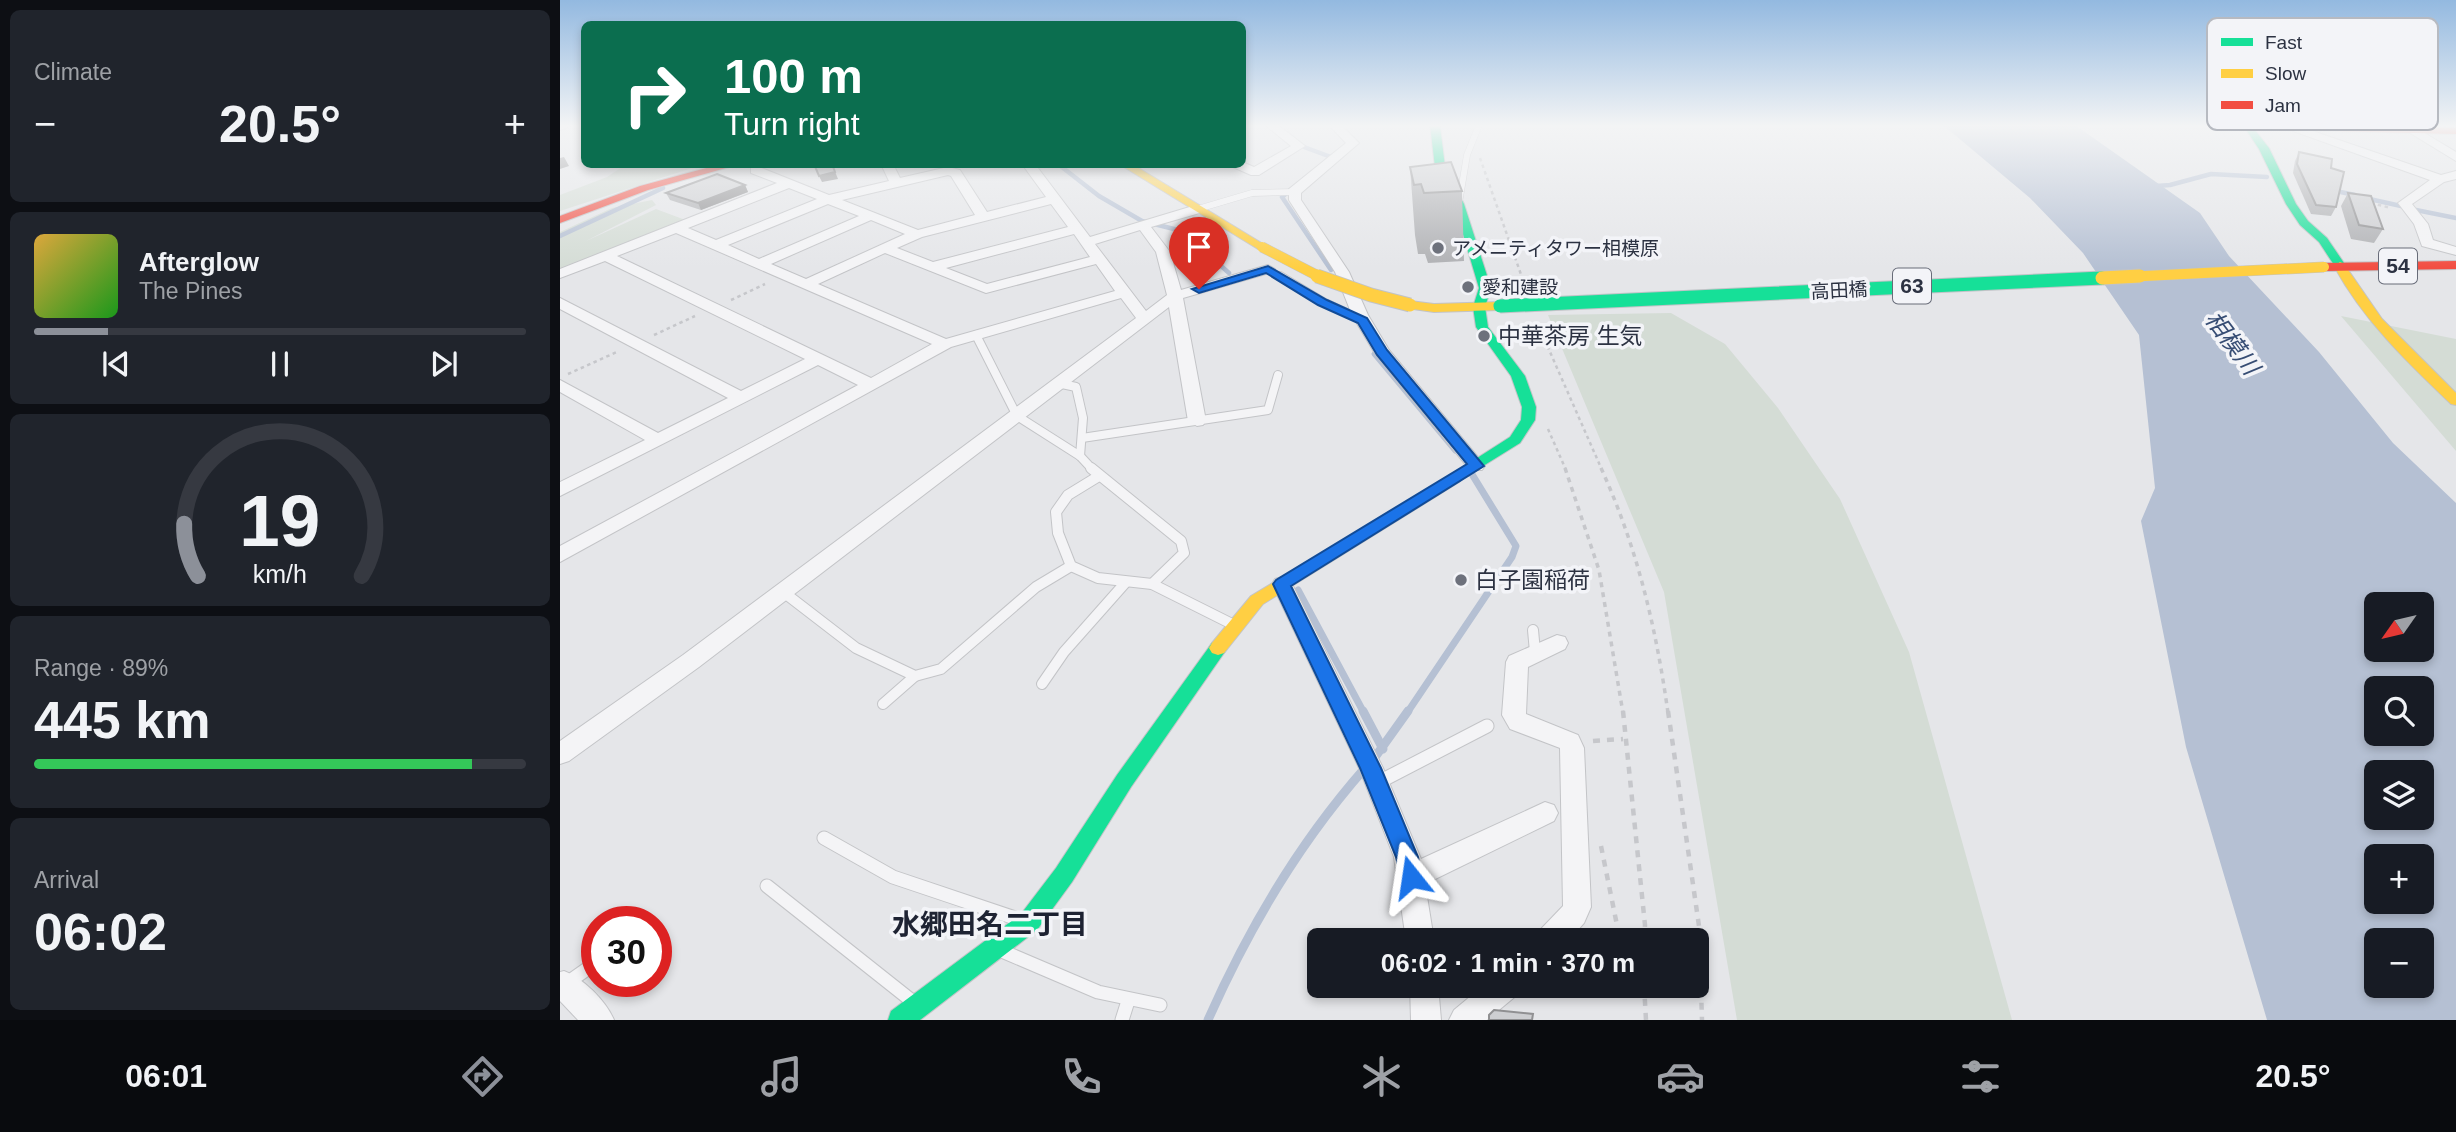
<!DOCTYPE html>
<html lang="en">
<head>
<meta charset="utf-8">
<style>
  body { margin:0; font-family:Helvetica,"Noto Sans JP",sans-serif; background:#20242c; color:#f1f3f6; height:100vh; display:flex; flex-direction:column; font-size:26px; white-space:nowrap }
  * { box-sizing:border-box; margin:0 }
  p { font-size:23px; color:#9ea1a6 }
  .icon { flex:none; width:38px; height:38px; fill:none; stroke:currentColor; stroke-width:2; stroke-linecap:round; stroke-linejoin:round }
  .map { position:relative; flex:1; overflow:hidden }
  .sheet { display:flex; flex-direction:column; gap:10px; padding:10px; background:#0d0f14; width:560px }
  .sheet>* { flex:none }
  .top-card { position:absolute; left:21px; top:21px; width:665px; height:147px; border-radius:10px; box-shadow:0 4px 10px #0003; background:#0b6e4f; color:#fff; overflow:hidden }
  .needle { width:46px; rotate:236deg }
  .tools { position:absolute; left:1804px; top:592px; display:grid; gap:14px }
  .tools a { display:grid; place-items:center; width:70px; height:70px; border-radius:10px; background:#171b24; box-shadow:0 4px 10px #0003; font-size:35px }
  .speed { position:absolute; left:21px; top:906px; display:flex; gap:14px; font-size:35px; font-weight:700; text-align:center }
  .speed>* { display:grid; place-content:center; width:91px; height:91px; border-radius:50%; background:#171b24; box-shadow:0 4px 10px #0003; line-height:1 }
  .speed .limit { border:10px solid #d22; background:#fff; color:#111 }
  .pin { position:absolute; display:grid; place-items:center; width:60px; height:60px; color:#fff; margin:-72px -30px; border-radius:50% 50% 50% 0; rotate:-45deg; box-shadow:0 0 7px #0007 }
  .pin .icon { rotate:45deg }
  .me { position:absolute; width:77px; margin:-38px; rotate:345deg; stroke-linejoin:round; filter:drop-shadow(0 0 5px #0008) }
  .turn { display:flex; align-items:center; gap:24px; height:147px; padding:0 28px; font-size:32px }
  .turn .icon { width:91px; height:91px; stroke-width:2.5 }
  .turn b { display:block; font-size:49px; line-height:60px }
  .big { font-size:52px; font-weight:700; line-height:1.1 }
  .sheet .tile { flex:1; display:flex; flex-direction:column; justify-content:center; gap:10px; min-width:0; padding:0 24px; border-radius:10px; background:#20242c }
  .sheet .dial { align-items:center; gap:0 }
  .dial svg { height:182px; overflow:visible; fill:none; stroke:#363941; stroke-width:7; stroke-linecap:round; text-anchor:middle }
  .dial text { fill:#f1f3f6; stroke:none }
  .song { display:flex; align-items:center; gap:21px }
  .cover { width:84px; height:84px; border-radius:10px; background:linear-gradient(135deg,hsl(40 70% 55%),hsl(120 70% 35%)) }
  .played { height:7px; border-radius:4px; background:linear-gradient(90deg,#8c9099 15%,#363941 15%) }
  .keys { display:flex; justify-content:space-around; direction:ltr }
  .heat { display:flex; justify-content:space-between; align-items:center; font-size:38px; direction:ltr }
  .charge { height:10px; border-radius:5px; background:linear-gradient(90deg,#34c759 89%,#363941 0) }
  .trip { position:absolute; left:747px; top:928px; width:402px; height:70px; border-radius:10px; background:#171b24; box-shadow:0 4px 10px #0003; font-weight:700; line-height:70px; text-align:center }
  .tab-bar { display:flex; height:112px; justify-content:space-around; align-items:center; background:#090b0e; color:#9ea1a6 }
  .tab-bar .icon { width:49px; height:49px }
  .tab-bar .current { color:#8c9099 }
  .tab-bar b { font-size:32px; color:#f1f3f6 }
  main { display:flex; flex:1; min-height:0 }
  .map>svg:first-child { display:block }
</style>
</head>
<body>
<main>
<section class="sheet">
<div class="tile"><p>Climate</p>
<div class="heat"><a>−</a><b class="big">20.5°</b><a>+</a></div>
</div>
<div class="tile">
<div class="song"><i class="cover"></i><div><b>Afterglow</b><p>The Pines</p></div></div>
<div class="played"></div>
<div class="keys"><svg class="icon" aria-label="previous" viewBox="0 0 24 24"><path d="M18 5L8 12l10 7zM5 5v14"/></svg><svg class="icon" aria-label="pause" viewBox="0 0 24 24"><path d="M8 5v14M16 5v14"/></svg><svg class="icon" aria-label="next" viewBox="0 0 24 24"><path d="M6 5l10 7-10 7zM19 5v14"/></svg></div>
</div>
<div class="tile dial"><svg viewBox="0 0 100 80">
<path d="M14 69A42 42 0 1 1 86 69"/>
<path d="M14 69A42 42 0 0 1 8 46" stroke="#8c9099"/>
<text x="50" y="56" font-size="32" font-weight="700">19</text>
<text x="50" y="72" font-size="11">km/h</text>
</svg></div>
<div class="tile"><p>Range · 89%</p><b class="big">445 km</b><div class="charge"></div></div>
<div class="tile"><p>Arrival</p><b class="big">06:02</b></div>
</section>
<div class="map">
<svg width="1896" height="1020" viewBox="0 0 1896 1020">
  <rect width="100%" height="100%" fill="#e5e6e9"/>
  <g fill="#d4dcd5">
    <path d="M65,165H141L0,211V195L47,177Z"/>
    <path d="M92,200L96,205L26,241L96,209L128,221L0,272V232L52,208Z"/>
    <path d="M1111,313L1165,344L1218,408L1280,499L1349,652L1452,1020H1177L1104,592L988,315Z"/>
    <path d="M1781,316L1896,339V451Z"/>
  </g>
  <path fill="#b5c0d3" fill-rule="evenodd" d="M1383,125H1515L1640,213L1669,256L1759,352L1833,443L1896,503V1020H1707L1626,747L1581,521L1595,488L1579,335L1523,253L1470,198ZM1816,604H1862V649H1816ZM1816,688H1862V733H1816ZM1816,772H1862V817H1816ZM1816,856H1862V901H1816ZM1816,940H1862V985H1816Z"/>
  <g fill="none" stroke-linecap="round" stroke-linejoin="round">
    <g stroke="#b5c0d3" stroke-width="4.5">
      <path d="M744,147L771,157L766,161"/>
      <path d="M498,164L539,196L582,221L622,231L669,273"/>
      <path d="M1596,186L1610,185L1651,174L1707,177"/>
      <path d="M1771,190L1795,195"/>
      <path d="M728,192L722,197L771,270"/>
      <path d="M1805,198L1841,206"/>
      <path d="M1856,210L1896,218"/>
      <path d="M0,236L103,188"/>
    </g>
    <path stroke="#b5c0d3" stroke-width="5" d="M814,354L895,451"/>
    <g stroke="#b5c0d3" stroke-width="7">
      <path d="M738,590L804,713"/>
      <path d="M847,713L952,557L956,546L910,471"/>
    </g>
    <g stroke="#b5c0d3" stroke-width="9">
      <path d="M803,711L823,749"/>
      <path d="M813,760L848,711"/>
      <path d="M648,1020C689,927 738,844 805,768"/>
    </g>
    <g stroke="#c3c4c7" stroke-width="7">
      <g id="lane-far3">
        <path d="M1672,125L1687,126"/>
        <path d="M899,203L907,155L919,125"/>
        <path d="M638,209L692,193L734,192"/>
        <path d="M708,269L723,278"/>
      </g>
    </g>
    <g stroke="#c3c4c7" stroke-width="10">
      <g id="lane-far2">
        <path d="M720,276L763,302L802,320"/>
        <path d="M416,335L457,416L520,456L533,470"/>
        <path d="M502,384L516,387L523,418L520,456"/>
        <path d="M522,438L708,410L718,375"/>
      </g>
    </g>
    <g stroke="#c3c4c7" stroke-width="12">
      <g id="lane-far1">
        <path d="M531,468L621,541L624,553L592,584"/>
        <path d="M539,476L508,495L496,512L498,533L511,566L538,578L592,584L674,625"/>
        <path d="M222,591L296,648L355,676L381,669L476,587L511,566"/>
        <path d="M973,630L975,652"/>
        <path d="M482,684L504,652L566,582"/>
        <path d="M323,704L355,676"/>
      </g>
    </g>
    <g stroke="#c3c4c7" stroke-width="15">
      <g id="lane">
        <path d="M817,783L927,726"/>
        <path d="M264,838L333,877L458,919"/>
        <path d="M207,886L352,1001"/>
        <path d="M442,951L538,992L600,1005"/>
        <path d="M0,988L37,962"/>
        <path d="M562,1020L568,1001"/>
      </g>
    </g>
    <g stroke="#c3c4c7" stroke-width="2">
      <g id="street">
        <path d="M0,125H12L0,130Z"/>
        <path d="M705,125H718L745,146L699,175H691L673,167L671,164H682V162L694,167L731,146Z"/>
        <path d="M769,125H781L799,143L741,193V200L789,272L808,315L829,350L922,462L925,466L922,470H910L814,352L792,315L775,272L729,200V189L786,143Z"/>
        <path d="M1735,125L1881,175L1896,171V179L1884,182L1852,204L1868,224L1873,240L1896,247V255L1862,246L1854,224L1838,203L1870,180L1719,126Z"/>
        <path d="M1837,125H1851L1896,152V161Z"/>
        <path d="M321,164H333L340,178L388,167L400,170L427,212L486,197L462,164H475L530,237L633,206H643V212L591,227L610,252L621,290L708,265L715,269L713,272L623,298L646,421L643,425L637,426L628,421L609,307L139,667L9,761L0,764V741L123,655L576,318L561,298L391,347L0,562V546L298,385L258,365L0,496V482L85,440L0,392V380L98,433L168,398L0,309V298L181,391L245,359L45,261L0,278V269L217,183L191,173V167H199L269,195L329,181ZM388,175L391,176L415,215L358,230L282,200ZM229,188L257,199L156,240L128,228ZM268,204L299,216L199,259L168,245ZM491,204L508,227L373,262L337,248L362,237ZM311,220L345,234L246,279L211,264ZM580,230L596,252L607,295L586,311L535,244ZM116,233L372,344L311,378L57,256ZM514,234L530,257L427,284L386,268ZM325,253L426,293L536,264L555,291L386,339L258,284Z"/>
        <path d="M722,577L729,579L732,584L823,768L861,859L985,802L994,805L998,813L994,821L865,884L874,940H846L834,857L799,768L712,584L715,579Z"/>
        <path d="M997,635L1005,637L1008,643L1005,649L968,667L966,714L1018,735L1024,748L1031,907L1024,923L1009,940H976L980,930L1003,906L1000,748L950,729L942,715L946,662L949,656Z"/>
        <path d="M4,971C23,978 46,1001 54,1020H18L0,1001V972Z"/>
        <path d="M850,985H878L881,1020H851Z"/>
        <path d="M924,985H961L957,995L927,1020H889L894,1010Z"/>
      </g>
    </g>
    <g stroke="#c3c4c7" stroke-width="2">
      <g id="fast">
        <path d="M870,125H880L885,167L904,204L931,288L925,307L928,327L965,376L976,407L975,420L960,443L894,484L889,482L886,479L889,476L950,437L961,420L962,407L951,376L916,327L913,307L919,288L894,204L875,167Z"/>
        <path d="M1683,125H1691L1709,148L1736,204L1748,221L1767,238L1786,266L1784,268H1776L1759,242L1740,225L1726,204L1699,149Z"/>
        <path d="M658,641L664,643L667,648L664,653L571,787L512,882L477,930L360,1020H328L331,1011L461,914L496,868L557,775L652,643Z"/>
      </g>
    </g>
    <g stroke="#c3c4c7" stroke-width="2">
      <g id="slow">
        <path d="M559,164H572L708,247L698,249Z"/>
        <path d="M1780,262L1784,264L1822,319L1896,393V405L1891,404C1846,361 1804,321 1774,266Z"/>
        <path d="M850,301L874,304L940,302L946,306L940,310L874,312L846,308V302Z"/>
        <path d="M894,474L902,479L899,482L703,604L664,653L658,655L652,653L649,648L652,643L691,596Z"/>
      </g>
    </g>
    <g stroke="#c3c4c7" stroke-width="2">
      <g id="jam">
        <path d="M1783,125L1896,128V134L1687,129L1682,126Z"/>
        <path d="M161,164H180L88,190L0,223V216L80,186Z"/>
        <path d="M1896,261V269L1764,271L1758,267L1764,263Z"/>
      </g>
    </g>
    <g stroke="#c6c7cb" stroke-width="2.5" stroke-dasharray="3.5 3.5" stroke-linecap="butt">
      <path d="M920,158L964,283"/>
      <path d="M1811,203L1831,208"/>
      <path d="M171,300L205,284"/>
      <path d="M979,327L1042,470"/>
      <path d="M94,335L135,316"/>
      <path d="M8,374L59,351"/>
      <path d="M988,429L1006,470"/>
    </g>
    <g stroke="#c6c7cb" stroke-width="3.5" stroke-dasharray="5 5" stroke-linecap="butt">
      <path d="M1005,468L1039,570L1063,713"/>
      <path d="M1041,468C1077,547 1096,627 1108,713"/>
    </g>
    <g stroke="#c6c7cb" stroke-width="4.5" stroke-dasharray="7 7" stroke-linecap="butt">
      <path d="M1063,711L1085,925L1084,940"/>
      <path d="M1108,711L1139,926L1142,1020"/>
      <path d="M1033,741L1063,739"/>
      <path d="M1041,846L1060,940"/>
      <path d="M1068,985L1069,993H1084"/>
      <path d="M1084,985L1086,1020"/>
    </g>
    <use href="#lane-far3" stroke="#f4f4f6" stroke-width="6"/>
    <use href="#lane-far2" stroke="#f4f4f6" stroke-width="8"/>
    <use href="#lane-far1" stroke="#f4f4f6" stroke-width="10"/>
    <use href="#lane" stroke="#f4f4f6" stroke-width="13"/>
    <use href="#street" fill="#f4f4f6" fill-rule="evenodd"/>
    <use href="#fast" fill="#16e098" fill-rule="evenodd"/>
    <use href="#slow" fill="#ffcf43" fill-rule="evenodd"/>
    <use href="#jam" fill="#f24e42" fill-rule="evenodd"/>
    <g stroke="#c1c3c7" stroke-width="15" stroke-linecap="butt">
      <path id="fast-bridge" d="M940,306L1542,278"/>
    </g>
    <g stroke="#c1c3c7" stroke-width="11" stroke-linecap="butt">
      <g id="slow-bridge-far1">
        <path d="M702,247L762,278"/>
        <path d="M1545,278L1764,267"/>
      </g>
    </g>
    <g stroke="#c1c3c7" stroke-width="15" stroke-linecap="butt">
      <g id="slow-bridge">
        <path d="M757,276L811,295L850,305"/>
        <path d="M1542,278L1580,276"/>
      </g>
    </g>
    <use href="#fast-bridge" stroke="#16e098" stroke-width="13"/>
    <use href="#slow-bridge-far1" stroke="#ffcf43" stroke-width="10"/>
    <use href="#slow-bridge" stroke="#ffcf43" stroke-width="13"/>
  </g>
  <g fill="#b0b1b4">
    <path d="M1739,152L1771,168L1776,207L1771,216L1751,214L1733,173L1735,161Z"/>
    <path d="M850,167L902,191L904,261L868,263L865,254H858L855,235Z"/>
    <path d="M185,185L188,192L141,210L110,200L106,193Z"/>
    <path d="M1788,193L1823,229L1814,243L1791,239L1781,206Z"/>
  </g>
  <g fill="#909092">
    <path d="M4,157L9,166L0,169V158Z"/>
    <path d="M272,164L278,179L262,182L259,176Z"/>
    <path d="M185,185L188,192L141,210L138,203Z"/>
  </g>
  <g fill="#cdced1" stroke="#909092" stroke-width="2">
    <path d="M1739,152L1772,159L1771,168L1784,172L1776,207L1756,205L1737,164Z"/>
    <path d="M891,162L902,191L864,193L861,184L854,185L850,167Z"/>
    <path d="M254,164H272L275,172L259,176Z"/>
    <path d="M157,174L185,185L138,203L106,193Z"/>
    <path d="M1788,193L1811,196L1823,229L1799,225Z"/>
    <path d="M934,1010L973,1014L972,1020H929V1015Z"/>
  </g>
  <linearGradient id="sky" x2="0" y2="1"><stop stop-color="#93b9e0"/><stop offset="0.47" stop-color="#f3f4f5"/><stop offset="1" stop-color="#f3f4f5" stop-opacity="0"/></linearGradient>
  <rect width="1896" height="268" fill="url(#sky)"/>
  <path fill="#1a73e8" stroke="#114b97" stroke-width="2" d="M708,266L767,300L807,318L827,350L924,466L731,586L821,768L858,857L862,877L859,885L851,888L843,885L836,857L800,768L713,584L716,580L907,464L817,355L798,323L758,305L706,273L639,293L632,289Z"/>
  <g fill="#6d717c" stroke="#f3f4f8" stroke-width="2.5">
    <circle cx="878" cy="248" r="7"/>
    <circle cx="908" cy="287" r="7"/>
    <circle cx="924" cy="336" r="7"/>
    <circle cx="901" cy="580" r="7"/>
  </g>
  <g text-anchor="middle" stroke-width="7" stroke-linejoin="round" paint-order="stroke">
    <g font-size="19" fill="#2c3242" stroke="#f3f4f8" text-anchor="start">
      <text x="892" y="255">アメニティタワー相模原</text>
      <text x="922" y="294">愛和建設</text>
    </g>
    <g font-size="19" fill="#2c3242" stroke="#f3f4f8">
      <text transform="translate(1279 290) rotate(-3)" y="7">高田橋</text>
    </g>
    <g fill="#f3f4f8" stroke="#686c79" stroke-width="2">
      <rect x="1819" y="248.5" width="38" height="35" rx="5"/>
      <rect x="1333" y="268.5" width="38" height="35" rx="5"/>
    </g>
    <g font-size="21" font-weight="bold" fill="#2c3242">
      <text x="1838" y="273">54</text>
      <text x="1352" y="293">63</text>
    </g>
    <g font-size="23" fill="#2c3242" stroke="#f3f4f8" text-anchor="start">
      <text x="938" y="344">中華茶房 生気</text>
      <text x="915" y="588">白子園稲荷</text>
    </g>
    <g font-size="24" font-style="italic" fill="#374d74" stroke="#f3f4f8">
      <text transform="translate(1672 343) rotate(53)" y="8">相模川</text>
    </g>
    <g font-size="28" font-weight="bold" fill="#1e2333" stroke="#f3f4f8">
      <text x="430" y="934">水郷田名二丁目</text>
    </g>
  </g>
  <rect x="1647" y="18" width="231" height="112" rx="10" fill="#f3f4f8" stroke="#b7bac1" stroke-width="2"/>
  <rect x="1661" y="38" width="32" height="8" fill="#16e098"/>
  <rect x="1661" y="69" width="32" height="9" fill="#ffcf43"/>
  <rect x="1661" y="101" width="32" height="8" fill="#f24e42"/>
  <g font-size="19" fill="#2c3242">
    <text x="1705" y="49">Fast</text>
    <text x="1705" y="80">Slow</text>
    <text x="1705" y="112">Jam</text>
  </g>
</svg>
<div class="tools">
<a><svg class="needle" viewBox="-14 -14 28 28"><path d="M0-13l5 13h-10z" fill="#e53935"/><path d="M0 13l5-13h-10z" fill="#9ea1a6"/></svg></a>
<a><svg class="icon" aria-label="search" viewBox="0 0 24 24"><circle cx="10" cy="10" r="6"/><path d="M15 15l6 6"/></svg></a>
<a><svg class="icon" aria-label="layers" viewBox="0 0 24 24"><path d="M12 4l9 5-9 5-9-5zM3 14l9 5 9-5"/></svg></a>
<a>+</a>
<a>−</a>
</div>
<div class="speed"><div class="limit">30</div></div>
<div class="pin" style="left:639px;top:289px;background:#d93025"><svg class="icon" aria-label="arrive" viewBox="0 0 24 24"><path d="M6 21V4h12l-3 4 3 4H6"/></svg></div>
<svg class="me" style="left:851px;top:877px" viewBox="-20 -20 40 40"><path d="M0-17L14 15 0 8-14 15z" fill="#1a73e8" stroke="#fff" stroke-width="4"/></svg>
<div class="trip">06:02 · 1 min · 370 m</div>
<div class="top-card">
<div class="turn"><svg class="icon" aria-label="right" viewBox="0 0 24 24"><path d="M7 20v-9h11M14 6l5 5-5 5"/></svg><div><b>100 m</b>Turn right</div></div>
</div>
</div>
</main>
<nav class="tab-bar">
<b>06:01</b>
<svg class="icon current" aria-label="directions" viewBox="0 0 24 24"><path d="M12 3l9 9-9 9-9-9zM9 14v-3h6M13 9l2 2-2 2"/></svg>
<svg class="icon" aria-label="music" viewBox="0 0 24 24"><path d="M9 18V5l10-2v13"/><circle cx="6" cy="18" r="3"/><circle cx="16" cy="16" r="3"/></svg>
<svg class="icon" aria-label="phone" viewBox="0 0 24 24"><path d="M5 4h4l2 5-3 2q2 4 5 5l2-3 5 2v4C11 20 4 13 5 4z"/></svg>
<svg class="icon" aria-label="climate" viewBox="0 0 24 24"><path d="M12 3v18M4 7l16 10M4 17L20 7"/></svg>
<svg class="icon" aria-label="car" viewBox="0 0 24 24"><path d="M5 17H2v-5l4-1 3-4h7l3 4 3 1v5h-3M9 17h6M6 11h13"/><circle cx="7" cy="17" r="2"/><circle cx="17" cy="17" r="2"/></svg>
<svg class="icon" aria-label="filters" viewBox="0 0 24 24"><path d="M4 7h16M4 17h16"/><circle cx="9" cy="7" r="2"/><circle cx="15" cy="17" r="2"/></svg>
<b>20.5°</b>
</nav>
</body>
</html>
